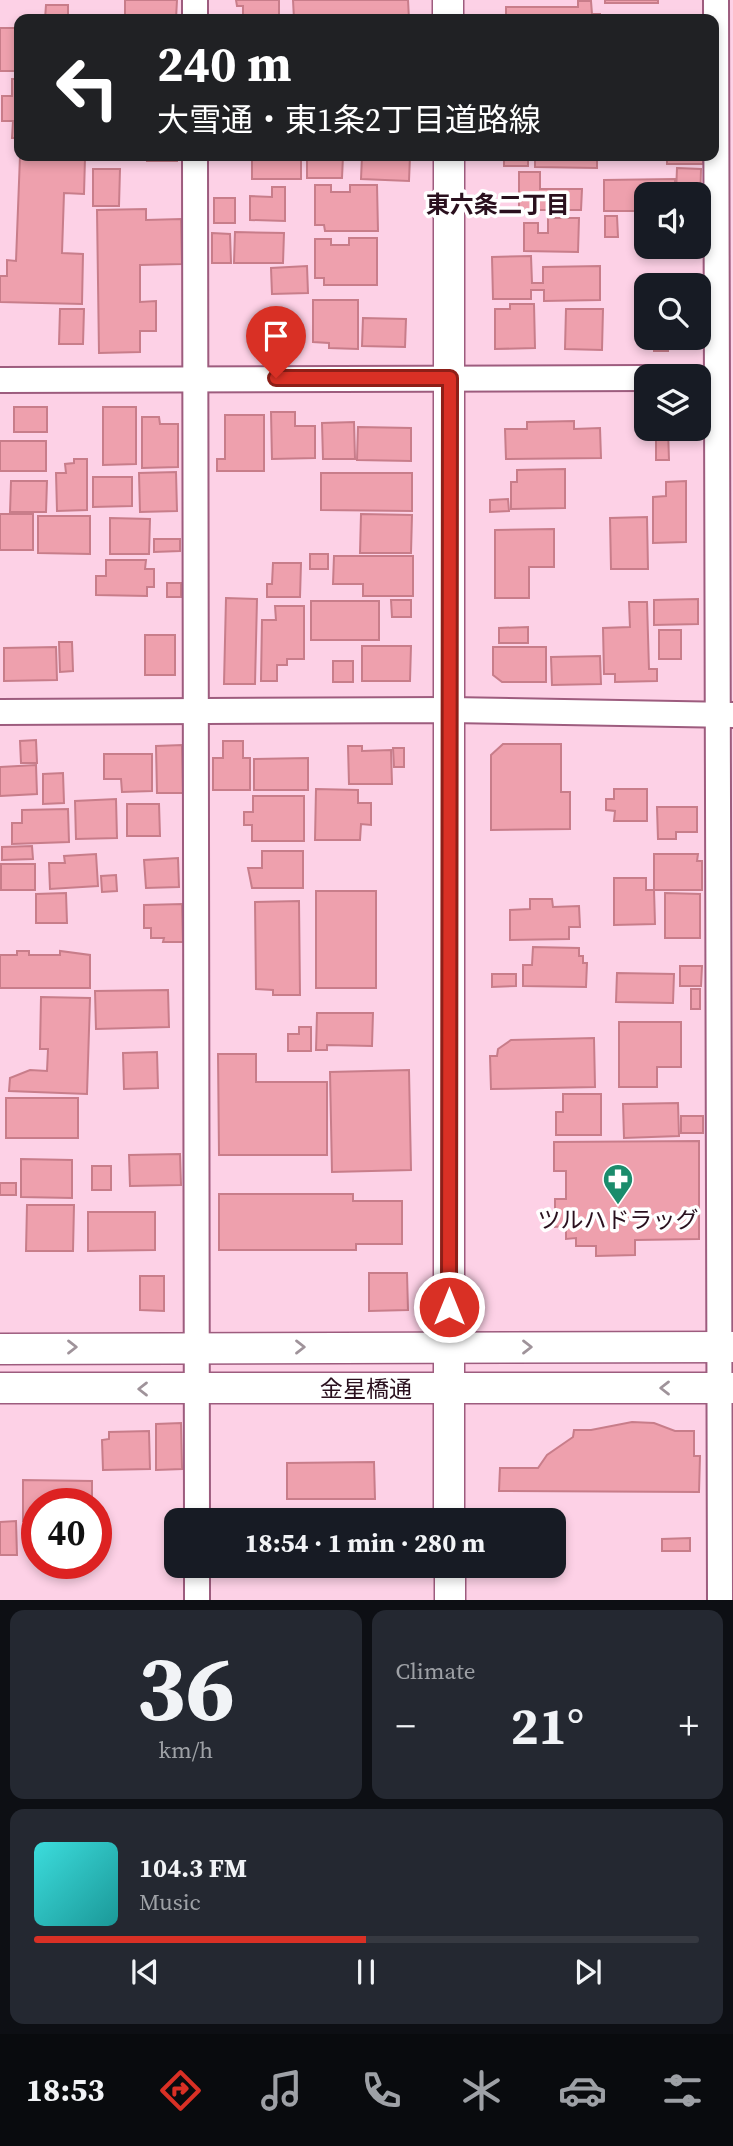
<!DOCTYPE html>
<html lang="en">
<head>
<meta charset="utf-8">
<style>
  body { margin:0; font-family:"Source Serif 4","Noto Sans JP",serif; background:#242831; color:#f1f3f6; height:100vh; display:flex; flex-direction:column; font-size:26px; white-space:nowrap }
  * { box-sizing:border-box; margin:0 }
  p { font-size:23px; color:#9ea1a6 }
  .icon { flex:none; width:38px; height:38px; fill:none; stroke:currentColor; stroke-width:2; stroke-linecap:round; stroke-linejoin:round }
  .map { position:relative; height:1600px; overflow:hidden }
  .details { display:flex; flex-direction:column; gap:10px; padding:10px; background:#0d0f14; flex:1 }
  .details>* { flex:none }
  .hud { position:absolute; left:14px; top:14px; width:705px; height:147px; border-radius:14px; box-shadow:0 4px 10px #0003; background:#202124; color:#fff; overflow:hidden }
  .buttons { position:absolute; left:634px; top:182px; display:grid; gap:14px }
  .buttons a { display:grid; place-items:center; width:77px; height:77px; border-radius:14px; background:#171b24; box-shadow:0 4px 10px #0003; font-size:35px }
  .speed { position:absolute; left:21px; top:1488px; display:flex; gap:14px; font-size:35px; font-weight:700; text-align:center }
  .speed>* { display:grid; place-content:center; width:91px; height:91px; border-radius:50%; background:#171b24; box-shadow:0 4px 10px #0003; line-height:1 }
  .speed .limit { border:10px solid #d22; background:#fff; color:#111 }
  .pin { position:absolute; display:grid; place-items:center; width:60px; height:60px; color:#fff; margin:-72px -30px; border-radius:50% 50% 50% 0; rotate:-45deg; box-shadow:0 0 7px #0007 }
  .pin .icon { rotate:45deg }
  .me { position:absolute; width:77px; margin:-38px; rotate:0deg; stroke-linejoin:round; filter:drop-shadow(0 0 5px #0008) }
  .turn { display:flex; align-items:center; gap:24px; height:147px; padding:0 28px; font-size:32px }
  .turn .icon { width:91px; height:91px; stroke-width:2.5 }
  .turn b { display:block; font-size:49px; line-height:60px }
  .big { font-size:52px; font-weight:700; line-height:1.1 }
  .details .tile { flex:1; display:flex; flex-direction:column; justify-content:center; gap:10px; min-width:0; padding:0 24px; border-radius:14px; background:#242831 }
  .details .dial { align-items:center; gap:0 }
  .dial b { font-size:91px; line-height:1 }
  .song { display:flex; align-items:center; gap:21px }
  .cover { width:84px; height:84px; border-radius:10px; background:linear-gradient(135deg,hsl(180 70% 55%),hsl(180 70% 35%)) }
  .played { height:7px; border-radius:4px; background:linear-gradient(90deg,#d93025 50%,#363941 50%) }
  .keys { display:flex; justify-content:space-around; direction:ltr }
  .heat { display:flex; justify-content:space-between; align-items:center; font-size:38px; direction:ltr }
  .details .tiles { flex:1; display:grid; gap:10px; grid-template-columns:1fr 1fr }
  .tile:last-child { grid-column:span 2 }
  .trip { position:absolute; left:164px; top:1508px; width:402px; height:70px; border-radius:14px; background:#171b24; box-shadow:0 4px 10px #0003; font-weight:700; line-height:70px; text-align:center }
  .dock { display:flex; height:112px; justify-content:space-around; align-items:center; background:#090b0e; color:#9ea1a6 }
  .dock .icon { width:49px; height:49px }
  .dock .active { color:#d93025 }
  .dock b { font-size:32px; color:#f1f3f6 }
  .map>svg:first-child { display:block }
</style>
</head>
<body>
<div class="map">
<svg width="733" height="1600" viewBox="0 0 733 1600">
  <rect width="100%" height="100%" fill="#fdd1e6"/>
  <g fill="#eea0ad" stroke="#c87d8a" stroke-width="2">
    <path d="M125,0H177L176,19H125Z"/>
    <path d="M236,0H279V18L243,19V6H237Z"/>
    <path d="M293,0H408L409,19H294Z"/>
    <rect x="605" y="0" width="53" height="3"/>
    <path d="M578,1H591L592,14H600V19H506V7H578Z"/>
    <path d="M46,5H68V19H45Z"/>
    <rect x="0" y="28" width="19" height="43"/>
    <path d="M12,79H19V138H12L13,121H2V96H12Z"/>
    <path d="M20,156L85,158L84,194L64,193L62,253L83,254L82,304L0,302V276H7V260L16,261Z"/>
    <rect x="147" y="156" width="30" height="5"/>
    <rect x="252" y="156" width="49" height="23"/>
    <path d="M307,156H343L342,178H307Z"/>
    <path d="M362,156H410L409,181L361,179Z"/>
    <rect x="504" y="156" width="24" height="10"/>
    <path d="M535,156H597V168L535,167Z"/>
    <rect x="667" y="156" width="36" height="8"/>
    <path d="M677,168L701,169L700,208L698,194H676Z"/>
    <path d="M93,169H120L119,206H93Z"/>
    <path d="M519,172H540V189H582L581,210H519Z"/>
    <path d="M675,179V194H646V211H604V180Z"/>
    <path d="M315,185H331V192H350V185H377L378,231H325L324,225H315Z"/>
    <path d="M272,187H285V221L250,220V196L272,197Z"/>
    <rect x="214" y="198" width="21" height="25"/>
    <path d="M146,209V220L181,219L182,264L140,265V302L156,301V331H140V352L99,353L97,210Z"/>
    <path d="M605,216H617L618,237H605Z"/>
    <path d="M548,218H579L578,252L524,251V223H538V233H548Z"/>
    <path d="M235,232L284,233L283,263H234Z"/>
    <path d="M212,233L230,234L231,263H212Z"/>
    <path d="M349,238H377V285H324V278H315V239H331V245H349Z"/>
    <path d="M531,256L532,283H543V267L600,266V300L544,301V290H531V299H493L492,257Z"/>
    <path d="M307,266L308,293L272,294L271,268Z"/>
    <path d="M313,300H358V349L329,348V343L313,342Z"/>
    <path d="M510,304H534L535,348L495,349V309H510Z"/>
    <path d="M698,306H702V340H696L697,347H682V338H698Z"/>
    <path d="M60,309H84L83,344H59Z"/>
    <path d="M566,309H603L602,350L565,349Z"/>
    <path d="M363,318L406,319L405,347L362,346Z"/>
    <path d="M654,338H676V345H668V351H654Z"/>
    <rect x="14" y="407" width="33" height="25"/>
    <path d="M103,407H136V464L103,465Z"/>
    <path d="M271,412H295V426H315V458L272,459Z"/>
    <path d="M225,415H264V471H217V459H225Z"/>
    <path d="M142,417H159L160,424H178V467L142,468Z"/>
    <path d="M574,421V429L600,428L601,458L506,459L505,429H527V422Z"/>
    <path d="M354,422L355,459H323L322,423Z"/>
    <path d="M358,427L411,428V461L357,460Z"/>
    <path d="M656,429H668L669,460H656Z"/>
    <rect x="0" y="441" width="46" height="30"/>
    <path d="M74,459H87V510L57,511L56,473H66L65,464L74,463Z"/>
    <path d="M565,469V508L511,509V482H517V470Z"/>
    <path d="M176,472L177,511L140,512L139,473Z"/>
    <path d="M321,473H412V511L321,510Z"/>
    <path d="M93,477H132V506L93,507Z"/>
    <path d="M11,481H47L46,512H10Z"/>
    <path d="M686,481V542L653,543V497L666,496V482Z"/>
    <path d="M508,499L509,511L490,512V500Z"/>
    <rect x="0" y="514" width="33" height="36"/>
    <path d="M361,514L412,515L411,553H360Z"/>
    <path d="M38,516H90V554L38,553Z"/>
    <path d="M647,517L648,569H611L610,518Z"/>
    <path d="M110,518L150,519L149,554H110Z"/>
    <path d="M554,529V567H529V598H495V530Z"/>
    <path d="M154,539H180V551L154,552Z"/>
    <rect x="310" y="554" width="18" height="15"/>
    <path d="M334,556H413V596H363V584H333Z"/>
    <path d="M106,560H146L145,569H154V587H147V596L96,595V576H106Z"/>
    <path d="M273,563H301L300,597H267V584H272Z"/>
    <rect x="167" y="583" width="14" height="14"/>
    <path d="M226,598L257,599L255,684H224Z"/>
    <path d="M698,599V624L654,625V600Z"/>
    <path d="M391,600H411V617H392Z"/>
    <rect x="311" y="601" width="68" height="39"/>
    <path d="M629,602H647L649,669H657V681L615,682V674H604L603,628L630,627Z"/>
    <path d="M275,606H304V659H287V665H277V681H261L262,620H276Z"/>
    <path d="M528,627V643H499V628Z"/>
    <rect x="659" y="630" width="22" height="29"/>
    <rect x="145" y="635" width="30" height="40"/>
    <path d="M59,642H72L73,671L60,672Z"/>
    <path d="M362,646H411L410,681H362Z"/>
    <path d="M56,647L57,680L4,681V648Z"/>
    <path d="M493,647H546V682H502L493,675Z"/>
    <path d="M600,656L601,684L552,685L551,657Z"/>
    <rect x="333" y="661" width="20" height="21"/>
    <path d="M36,740L37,763H21L20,741Z"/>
    <path d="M223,741H243V758H250V790H213V758H223Z"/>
    <path d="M503,744H561V792H570V829L491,830V755Z"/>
    <path d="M182,745L183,793H157L156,746Z"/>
    <path d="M348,746H362V751L391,750L392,784H349Z"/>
    <path d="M393,748H404V767H394Z"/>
    <path d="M104,754H152V791L122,792L121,779H104Z"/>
    <path d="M308,758V790H254V759Z"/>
    <path d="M36,765L37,794L0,796V767Z"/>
    <path d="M63,773L64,803L43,804V774Z"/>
    <path d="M316,789L358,790V803H371V825L361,824L360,840H315Z"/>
    <path d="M614,789H647V821H614L615,811L606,810V799H614Z"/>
    <path d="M253,796H304V841H252V825H244V812H253Z"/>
    <path d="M116,799L117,838L76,839L75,801Z"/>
    <path d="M127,804H159L160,836H127Z"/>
    <path d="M657,807H697V832H676V839H658Z"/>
    <path d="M68,809L69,842L12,844V823H22V810Z"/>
    <path d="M32,846L33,859L2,860V847Z"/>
    <path d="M262,851H303V888H252L248,868H262Z"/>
    <path d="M96,854L98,886L50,889L49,863H65L64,856Z"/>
    <path d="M654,854H698L697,861H702V890H654Z"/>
    <path d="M178,858L179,887L146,888L144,860Z"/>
    <rect x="1" y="864" width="34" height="26"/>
    <path d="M116,875L117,891L102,892L101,876Z"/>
    <path d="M614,878H646V890H654L655,924L614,925Z"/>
    <rect x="316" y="891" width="60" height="97"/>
    <path d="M66,893L67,923H36V894Z"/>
    <path d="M665,893L700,894V938H665Z"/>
    <path d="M530,899H552L553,907L579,906L580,927H569V939L510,940V910L530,909Z"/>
    <path d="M299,901L300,995H273V990L256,989L255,902Z"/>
    <path d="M182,904L183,942H163L164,938H151V928H144V905Z"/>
    <path d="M533,947L579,948V956H583V963H587L586,987L523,986V965H532Z"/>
    <path d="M17,951H29V955H60V951L90,955V988H0V955H17Z"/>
    <path d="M680,966H702L701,986H680Z"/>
    <path d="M617,973L674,974L673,1003L616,1002Z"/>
    <path d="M492,974H516V986L492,987Z"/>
    <rect x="691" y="989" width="9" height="20"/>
    <path d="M168,990L169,1027L96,1029L95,991Z"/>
    <path d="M41,997L90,998L87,1094L9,1091L10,1078L30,1070L47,1071L48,1049H40Z"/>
    <path d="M317,1013H373L372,1046L327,1045V1050H316Z"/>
    <path d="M619,1022H681V1067H657V1087H619Z"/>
    <path d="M299,1027H311V1051H288V1034H299Z"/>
    <path d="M594,1038L595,1087L491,1089L490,1056H497L498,1049L511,1040Z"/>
    <path d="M157,1052L158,1088L124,1089L123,1053Z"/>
    <path d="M218,1054H256V1082H327V1155H219Z"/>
    <path d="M409,1070L411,1170L332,1172L330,1072Z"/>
    <path d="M563,1094H601V1135H556V1112H563Z"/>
    <rect x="6" y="1098" width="72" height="40"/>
    <path d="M678,1103L679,1136L624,1138L623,1104Z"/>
    <rect x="681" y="1116" width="22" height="17"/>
    <path d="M699,1141V1239L635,1240V1255L596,1256V1246H576V1238L566,1239V1226L555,1227V1199H566V1171H554V1142Z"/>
    <path d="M180,1154L181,1185L130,1186L129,1155Z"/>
    <path d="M21,1159L72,1160V1198L21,1197Z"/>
    <rect x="92" y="1166" width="19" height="24"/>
    <rect x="0" y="1183" width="16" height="12"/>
    <path d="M219,1194H353V1201H402V1244H356V1250H219Z"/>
    <path d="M27,1205H74L73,1251H26Z"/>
    <path d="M88,1212H155V1250L88,1251Z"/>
    <path d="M369,1273H407L408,1310L369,1311Z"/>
    <path d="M140,1276H164V1311L140,1310Z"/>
    <path d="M632,1422L654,1423L675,1431H694V1456H700L699,1492L499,1491L500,1468H538L547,1455L573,1437L574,1430H591Z"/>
    <path d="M181,1423L182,1469L156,1470V1424Z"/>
    <path d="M149,1431L150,1469L103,1470L102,1440L109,1439V1432Z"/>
    <path d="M374,1462L375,1499H287V1463Z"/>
    <path d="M23,1480L92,1481V1503H37V1521H23Z"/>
    <path d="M16,1521L17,1555H0V1522Z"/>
    <path d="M690,1538V1551H662V1539Z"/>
  </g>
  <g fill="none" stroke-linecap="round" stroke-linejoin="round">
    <g stroke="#9d5c7e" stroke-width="28">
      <g id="minor">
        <path d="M716,0L720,1600"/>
        <path d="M195,19V0"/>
        <path d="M195,156L197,1521"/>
        <path d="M0,380L646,378"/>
        <path d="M0,712L450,710L733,715"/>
        <path d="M197,1600V1566"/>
      </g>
    </g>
    <g stroke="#9d5c7e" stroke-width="33">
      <g id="tertiary">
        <path d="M448,0V19"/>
        <path d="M449,156V1521"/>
        <path d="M0,1349L733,1347"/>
        <path d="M0,1388H733"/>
        <path d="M450,1566V1600"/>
      </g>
    </g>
    <use href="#minor" stroke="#fff" stroke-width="24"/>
    <use href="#tertiary" stroke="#fff" stroke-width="30"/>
  </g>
  <defs><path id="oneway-chevron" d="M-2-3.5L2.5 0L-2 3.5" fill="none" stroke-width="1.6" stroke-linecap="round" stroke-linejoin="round" transform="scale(1.75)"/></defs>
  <g stroke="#9f939a">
    <use href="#oneway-chevron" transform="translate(72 1347)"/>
    <use href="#oneway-chevron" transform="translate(300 1347)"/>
    <use href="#oneway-chevron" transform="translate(527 1347)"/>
    <use href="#oneway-chevron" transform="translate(665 1388) rotate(180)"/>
    <use href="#oneway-chevron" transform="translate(143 1389) rotate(180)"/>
  </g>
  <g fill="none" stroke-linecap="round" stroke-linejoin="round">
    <g stroke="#8d1f18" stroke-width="18">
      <path id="route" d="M276,378H450L449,1307"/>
    </g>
    <use href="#route" stroke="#d93025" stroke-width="12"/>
  </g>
  <defs>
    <g id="pharmacy-pin" transform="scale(1.575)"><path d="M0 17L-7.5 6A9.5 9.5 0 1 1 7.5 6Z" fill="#1b8c6c" stroke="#fff"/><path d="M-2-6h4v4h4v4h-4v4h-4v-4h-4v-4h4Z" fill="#fff"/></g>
  </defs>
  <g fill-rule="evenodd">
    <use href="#pharmacy-pin" x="618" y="1179"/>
  </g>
  <g text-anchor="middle" stroke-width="7" stroke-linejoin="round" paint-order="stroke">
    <g font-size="23" fill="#2a101e" stroke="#fff">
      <text x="618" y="1228">ツルハドラッグ</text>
    </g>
    <g font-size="23" fill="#2a101e" stroke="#fff">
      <text x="366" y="1397">金星橋通</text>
    </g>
    <g font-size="24" font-weight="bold" fill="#2a101e" stroke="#fff">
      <text x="498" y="213">東六条二丁目</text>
    </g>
  </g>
</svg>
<div class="buttons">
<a><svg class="icon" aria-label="sound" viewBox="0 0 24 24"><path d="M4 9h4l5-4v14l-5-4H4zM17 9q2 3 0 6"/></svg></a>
<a><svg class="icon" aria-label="search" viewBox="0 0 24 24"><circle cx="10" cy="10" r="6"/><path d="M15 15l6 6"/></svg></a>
<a><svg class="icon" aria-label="layers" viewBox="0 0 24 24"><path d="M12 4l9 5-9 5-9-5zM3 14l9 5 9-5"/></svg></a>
</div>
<div class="speed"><div class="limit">40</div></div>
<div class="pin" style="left:276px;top:378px;background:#d93025"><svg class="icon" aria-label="arrive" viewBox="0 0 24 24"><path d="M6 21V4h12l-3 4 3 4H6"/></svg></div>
<svg class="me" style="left:449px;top:1307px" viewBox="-20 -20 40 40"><circle r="17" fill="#d93025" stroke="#fff" stroke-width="3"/><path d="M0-11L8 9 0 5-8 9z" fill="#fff"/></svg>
<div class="trip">18:54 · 1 min · 280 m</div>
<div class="hud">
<div class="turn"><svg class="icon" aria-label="left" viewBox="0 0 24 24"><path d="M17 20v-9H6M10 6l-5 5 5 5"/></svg><div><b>240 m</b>大雪通・東1条2丁目道路線</div></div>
</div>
</div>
<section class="details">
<div class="tiles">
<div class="tile dial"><b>36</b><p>km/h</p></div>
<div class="tile"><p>Climate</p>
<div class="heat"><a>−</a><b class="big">21°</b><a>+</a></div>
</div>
<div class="tile">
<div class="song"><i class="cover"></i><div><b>104.3 FM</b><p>Music</p></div></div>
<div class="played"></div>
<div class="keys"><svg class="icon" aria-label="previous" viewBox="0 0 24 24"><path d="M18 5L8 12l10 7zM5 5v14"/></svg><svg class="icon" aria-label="pause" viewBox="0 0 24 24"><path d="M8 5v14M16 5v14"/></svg><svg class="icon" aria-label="next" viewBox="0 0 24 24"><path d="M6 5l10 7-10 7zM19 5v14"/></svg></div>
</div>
</div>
</section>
<nav class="dock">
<b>18:53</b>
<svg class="icon active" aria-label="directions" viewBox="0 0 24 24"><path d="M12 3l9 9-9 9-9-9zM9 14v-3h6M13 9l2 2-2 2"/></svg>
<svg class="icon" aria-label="music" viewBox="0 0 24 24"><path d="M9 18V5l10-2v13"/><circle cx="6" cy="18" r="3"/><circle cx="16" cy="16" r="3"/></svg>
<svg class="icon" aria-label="phone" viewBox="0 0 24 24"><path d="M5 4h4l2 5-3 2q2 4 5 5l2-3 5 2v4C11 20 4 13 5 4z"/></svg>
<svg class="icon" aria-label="climate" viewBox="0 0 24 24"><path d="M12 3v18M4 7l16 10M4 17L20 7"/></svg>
<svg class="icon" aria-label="car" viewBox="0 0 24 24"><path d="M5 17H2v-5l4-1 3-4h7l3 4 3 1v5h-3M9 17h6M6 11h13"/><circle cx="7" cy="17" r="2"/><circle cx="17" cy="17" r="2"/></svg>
<svg class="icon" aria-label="filters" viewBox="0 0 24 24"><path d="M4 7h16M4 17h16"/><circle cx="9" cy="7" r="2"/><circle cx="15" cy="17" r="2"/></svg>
</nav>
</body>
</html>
